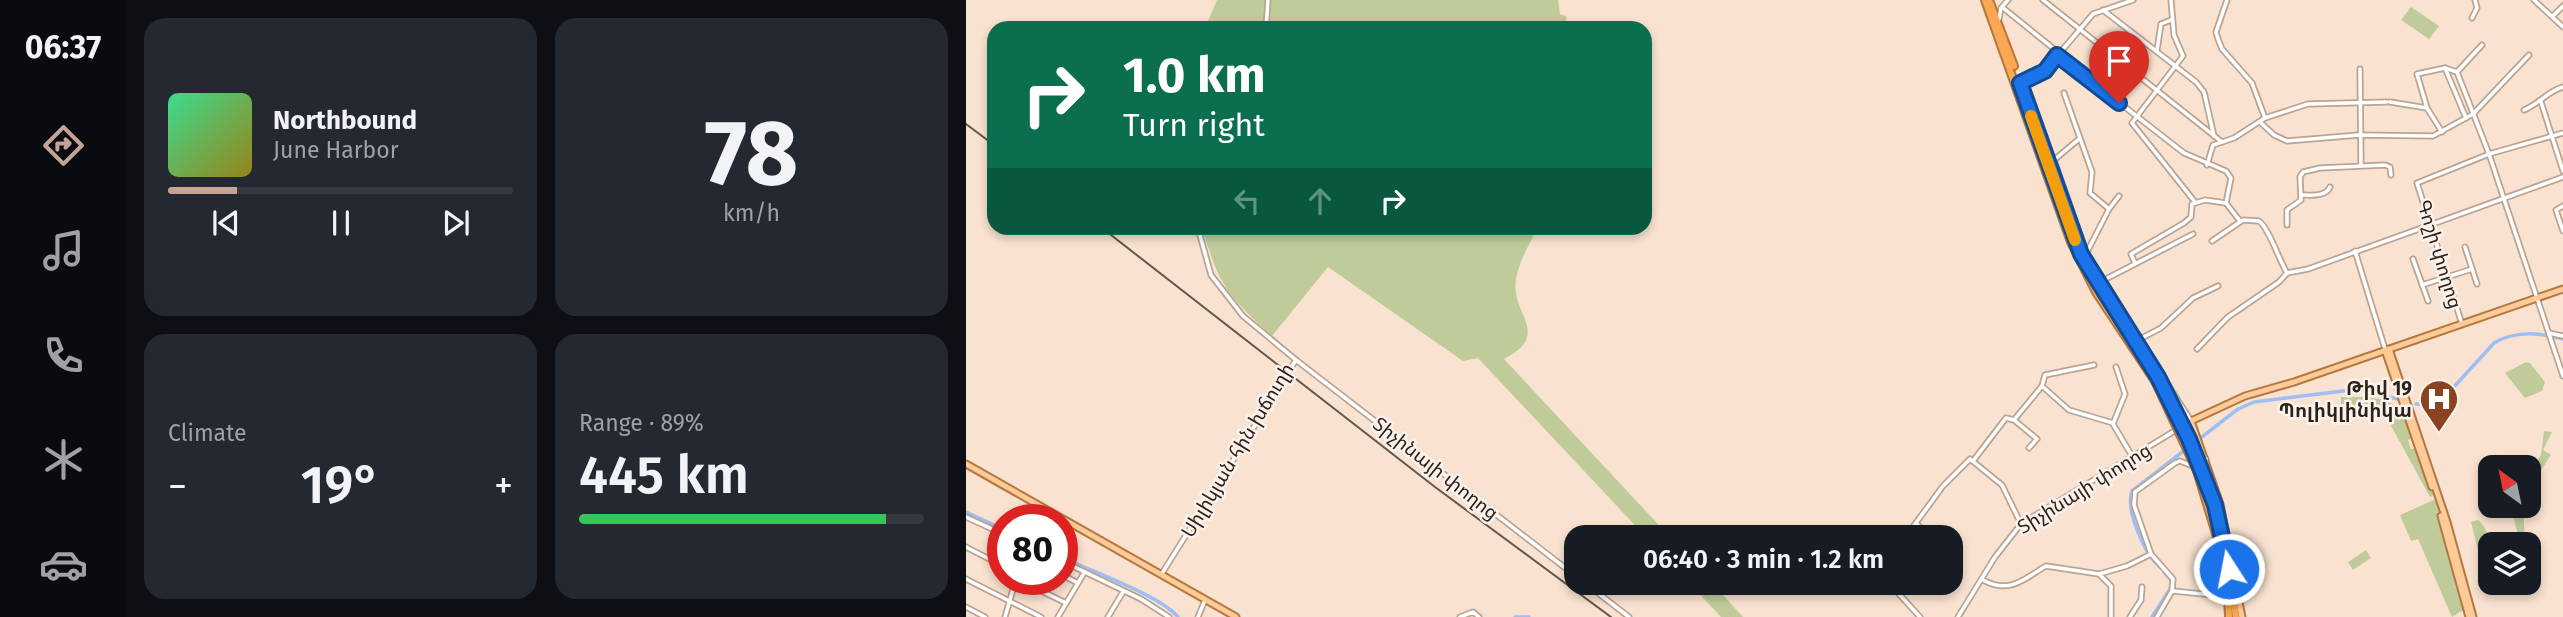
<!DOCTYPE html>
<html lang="en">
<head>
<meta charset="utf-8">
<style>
  body { margin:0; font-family:"Fira Sans","Noto Sans Armenian",sans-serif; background:#242831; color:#f1f3f6; height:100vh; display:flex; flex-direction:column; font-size:26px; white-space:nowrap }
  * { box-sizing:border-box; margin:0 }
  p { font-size:23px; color:#9ea1a6 }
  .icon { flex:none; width:38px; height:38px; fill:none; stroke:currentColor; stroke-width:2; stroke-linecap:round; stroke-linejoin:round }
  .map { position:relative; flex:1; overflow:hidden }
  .sheet { display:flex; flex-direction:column; gap:18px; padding:18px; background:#0d0f14; width:840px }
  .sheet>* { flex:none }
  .hud { position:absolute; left:21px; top:21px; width:665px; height:214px; border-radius:21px; box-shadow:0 4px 10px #0003; background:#0b6e4f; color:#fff; overflow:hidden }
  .needle { width:46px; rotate:327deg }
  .tools { position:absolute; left:1512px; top:455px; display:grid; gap:14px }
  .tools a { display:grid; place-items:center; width:63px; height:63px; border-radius:14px; background:#171b24; box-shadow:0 4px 10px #0003; font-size:35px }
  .speed { position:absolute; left:21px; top:504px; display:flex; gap:14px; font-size:35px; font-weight:700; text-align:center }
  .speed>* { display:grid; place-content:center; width:91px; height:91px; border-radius:50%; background:#171b24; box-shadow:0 4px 10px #0003; line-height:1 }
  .speed .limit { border:10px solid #d22; background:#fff; color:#111 }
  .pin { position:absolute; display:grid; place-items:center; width:60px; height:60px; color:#fff; margin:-72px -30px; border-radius:50% 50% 50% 0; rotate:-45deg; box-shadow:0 0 7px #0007 }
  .pin .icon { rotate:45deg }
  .me { position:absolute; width:77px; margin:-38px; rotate:349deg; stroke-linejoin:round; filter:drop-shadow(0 0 5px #0008) }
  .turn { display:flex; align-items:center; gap:24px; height:147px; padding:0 21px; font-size:32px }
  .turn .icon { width:91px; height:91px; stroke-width:2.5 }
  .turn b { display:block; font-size:49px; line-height:60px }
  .lanes { display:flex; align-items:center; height:66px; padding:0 21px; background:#0003; justify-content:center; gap:35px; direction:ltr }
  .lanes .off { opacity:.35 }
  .big { font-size:52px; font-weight:600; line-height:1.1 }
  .sheet .widget { flex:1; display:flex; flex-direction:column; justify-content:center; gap:10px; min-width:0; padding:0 24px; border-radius:21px; background:#242831 }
  .sheet .dial { align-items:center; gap:0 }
  .dial b { font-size:91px; line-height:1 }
  .song { display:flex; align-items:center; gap:21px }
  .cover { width:84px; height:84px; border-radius:10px; background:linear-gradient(135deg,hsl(150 70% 55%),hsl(50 70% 35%)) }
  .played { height:7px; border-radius:4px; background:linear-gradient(90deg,#c3a496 20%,#363941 20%) }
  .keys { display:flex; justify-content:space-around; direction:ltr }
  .heat { display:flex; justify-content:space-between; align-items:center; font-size:38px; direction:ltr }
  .charge { height:10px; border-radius:5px; background:linear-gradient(90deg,#34c759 89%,#363941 0) }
  .sheet .tiles { flex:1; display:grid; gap:18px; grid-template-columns:repeat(2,1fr) }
  .trip { position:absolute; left:598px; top:525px; width:399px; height:70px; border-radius:21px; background:#171b24; box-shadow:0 4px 10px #0003; font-weight:600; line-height:70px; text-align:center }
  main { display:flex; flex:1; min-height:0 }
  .dock { display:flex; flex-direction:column; width:126px; justify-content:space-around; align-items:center; background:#090b0e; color:#9ea1a6 }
  .dock .icon { width:49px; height:49px }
  .dock .current { color:#c3a496 }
  .dock b { font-size:32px; color:#f1f3f6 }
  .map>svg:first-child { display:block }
</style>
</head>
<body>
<main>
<nav class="dock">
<b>06:37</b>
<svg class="icon current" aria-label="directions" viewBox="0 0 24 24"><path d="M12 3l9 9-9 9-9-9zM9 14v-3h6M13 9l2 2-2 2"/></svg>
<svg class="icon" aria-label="music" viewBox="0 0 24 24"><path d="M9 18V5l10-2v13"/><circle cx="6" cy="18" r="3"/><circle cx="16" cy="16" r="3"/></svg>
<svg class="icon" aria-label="phone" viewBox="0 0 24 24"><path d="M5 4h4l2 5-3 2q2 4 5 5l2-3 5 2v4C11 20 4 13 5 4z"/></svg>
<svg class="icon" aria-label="climate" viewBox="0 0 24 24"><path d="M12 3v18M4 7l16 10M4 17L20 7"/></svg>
<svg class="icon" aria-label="car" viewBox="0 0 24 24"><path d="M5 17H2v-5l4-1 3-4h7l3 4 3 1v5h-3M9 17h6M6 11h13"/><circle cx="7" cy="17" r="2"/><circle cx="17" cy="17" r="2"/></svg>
</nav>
<section class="sheet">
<div class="tiles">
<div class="widget">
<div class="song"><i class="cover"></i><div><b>Northbound</b><p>June Harbor</p></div></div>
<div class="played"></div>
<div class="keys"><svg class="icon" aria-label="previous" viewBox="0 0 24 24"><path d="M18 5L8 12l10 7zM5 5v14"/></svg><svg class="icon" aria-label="pause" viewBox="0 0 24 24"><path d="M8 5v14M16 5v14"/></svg><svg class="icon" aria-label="next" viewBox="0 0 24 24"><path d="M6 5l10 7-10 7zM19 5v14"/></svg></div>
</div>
<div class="widget dial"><b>78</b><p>km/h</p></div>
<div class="widget"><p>Climate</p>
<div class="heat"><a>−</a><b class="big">19°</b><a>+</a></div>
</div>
<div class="widget"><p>Range · 89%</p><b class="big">445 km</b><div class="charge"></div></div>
</div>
</section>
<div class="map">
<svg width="1597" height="617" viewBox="0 0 1597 617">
  <rect width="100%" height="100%" fill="#f9e2d0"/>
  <g fill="#bfcc9a">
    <path d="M251,0H592L594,14L600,16L601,28H239Z"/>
    <path d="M1445,7L1473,26L1463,39L1435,20Z"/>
    <path d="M236,228H571C564,244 553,261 550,279C544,314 587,334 538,359L704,537H680L512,358L497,361L362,267L306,336C260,294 254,287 236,228Z"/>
    <path d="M1560,362L1564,363L1579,382L1576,391L1559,398L1539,373Z"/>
    <path d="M1375,397C1417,397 1433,396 1449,437L1442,440L1445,449L1453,447L1469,495L1464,497L1417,411L1375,404Z"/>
    <path d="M1578,431L1586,432L1577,450L1585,455L1563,489V476L1575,455Z"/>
    <path d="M1470,499L1499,609L1486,617L1452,539L1445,541L1434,515Z"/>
    <path d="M1545,506H1557L1559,541L1563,542V582V544H1554Z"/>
    <path d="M1512,520C1523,528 1524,547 1524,560L1515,562L1505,522Z"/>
    <path d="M1400,550L1405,558L1387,570L1382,562Z"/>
    <path d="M723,583H746L777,617H755Z"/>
  </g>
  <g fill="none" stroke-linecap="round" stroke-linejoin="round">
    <g stroke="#9fbef4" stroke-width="3.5">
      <path d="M1450,404L1465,405L1476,400L1528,343C1550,330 1573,333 1597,339"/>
      <path d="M0,512L37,529"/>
      <path d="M96,557C124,571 195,596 212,617"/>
      <path d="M1193,566C1179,554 1159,510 1166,491L1272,409L1288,402L1393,389L1432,399"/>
      <path d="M549,617H563"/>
      <path d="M1186,617L1204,589L1206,581L1198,572"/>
    </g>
    <g stroke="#baa493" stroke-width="7">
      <g id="minor">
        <path d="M1077,0L1256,142"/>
        <path d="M1167,0L1127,14L1092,55L1218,153L1260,171L1265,178L1260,203"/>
        <path d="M1205,0L1208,35L1217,56L1166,123L1229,202"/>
        <path d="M1261,0L1250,32L1252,39L1256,49L1286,83L1299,118"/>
        <path d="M1568,0L1597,27"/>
        <path d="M1036,7L1093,53"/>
        <path d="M1137,10L1230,82L1238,92L1248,136"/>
        <path d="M1587,16L1597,6"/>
        <path d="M1506,18L1511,8L1509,0"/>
        <path d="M1033,19L1035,8L1042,0"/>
        <path d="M300,28L302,0"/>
        <path d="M1191,50L1195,24L1205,20"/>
        <path d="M1479,68L1500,118"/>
        <path d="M1394,69L1395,165"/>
        <path d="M1491,72L1523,154L1597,376"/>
        <path d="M1491,72L1516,45"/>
        <path d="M1054,83L1079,71L1092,55"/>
        <path d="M1098,93L1126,172L1124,193L1143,209"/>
        <path d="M1424,102L1461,108"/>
        <path d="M1575,102L1597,171"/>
        <path d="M1558,110C1573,104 1582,91 1597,87"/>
        <path d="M1295,123L1308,135L1321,141L1393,135L1467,136L1507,114L1563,55"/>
        <path d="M1476,132L1461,108L1451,74L1479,68L1491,72"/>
        <path d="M1241,165L1247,145L1268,138L1299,118L1342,104L1421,102"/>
        <path d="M1335,195C1345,195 1360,197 1364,187"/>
        <path d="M1597,206L1590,210L1597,231"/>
        <path d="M1321,225V210L1335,200L1334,177L1337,172L1354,168L1419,165L1424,167L1425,175"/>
        <path d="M232,228L245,275L277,316L330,360L611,577"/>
        <path d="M1246,241L1277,220L1293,221C1303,228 1313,260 1321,273L1342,269L1597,177"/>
        <path d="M1499,247L1511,284"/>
        <path d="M1389,251L1419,349"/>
        <path d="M1120,254L1143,209L1153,196"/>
        <path d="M1447,259L1462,301"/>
        <path d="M1169,263L1165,254L1218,223L1225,217L1226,204L1239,200L1260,203L1274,221"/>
        <path d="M1136,281L1227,234"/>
        <path d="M1456,285L1506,269"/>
        <path d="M1496,324L1451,183L1523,154L1597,133"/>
        <path d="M1583,333L1597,336"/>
        <path d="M1174,339L1195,328L1227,298L1252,286"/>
        <path d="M1231,349L1262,317L1313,282L1321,273"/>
        <path d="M1150,367L1159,394L1147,424L1166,456"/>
        <path d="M1076,386L1103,410L1147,423"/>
        <path d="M1048,420L1076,386L1079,375L1128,365"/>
        <path d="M1007,461L1040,418L1048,420L1071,439L1063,448"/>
        <path d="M0,517L37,534"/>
        <path d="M950,523L963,537"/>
        <path d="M933,537L944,531L977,486L1004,459L1036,485L1055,524"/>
        <path d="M0,547L37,566"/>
        <path d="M1185,554L1168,505L1169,492L1209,463L1214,461L1224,465L1240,459"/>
        <path d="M96,561L175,599L203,617"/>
        <path d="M1133,574L1145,586V617"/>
        <path d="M96,575L112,583"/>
        <path d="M195,575L330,360"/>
        <path d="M0,579L75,617"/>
        <path d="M51,579L100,603"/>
        <path d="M1017,580C1044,595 1059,578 1080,566L1133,574L1161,566L1185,554L1207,579L1206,591L1191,617"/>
        <path d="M619,583L663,617"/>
        <path d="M923,583L954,617"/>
        <path d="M1207,591L1257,596"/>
        <path d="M0,607L19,617"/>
        <path d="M39,617L50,579"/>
        <path d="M92,617L118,573"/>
        <path d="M142,617L157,592"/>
        <path d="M232,617L239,600"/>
        <path d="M494,617L507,612L513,617"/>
        <path d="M992,617L1029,557L1055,524L1225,421L1123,261L1088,160L1113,139"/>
        <path d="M1164,617L1175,600L1176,587"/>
      </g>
    </g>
    <g stroke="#b2783f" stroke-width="9">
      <g id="major">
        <path d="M1423,349L1481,522L1507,617"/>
        <path d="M1419,350L1466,487"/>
        <path d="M0,464L270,617"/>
        <path d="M1475,516L1503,617"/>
        <path d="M1276,617L1254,504L1225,421L1279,396L1328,382L1597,289"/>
      </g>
    </g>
    <g stroke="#b2783f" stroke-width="10">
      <g id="highway">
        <path d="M1019,0L1105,242L1130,292L1189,381"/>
        <path d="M1023,0L1048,66"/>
        <path d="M1090,186L1115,254"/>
        <path d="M1171,343L1191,376"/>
        <path d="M1236,470C1254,519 1263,565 1270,617"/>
        <path d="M1231,471L1255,550"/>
        <path d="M1261,577L1263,617"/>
      </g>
    </g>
    <use href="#minor" stroke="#fff" stroke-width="3.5"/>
    <use href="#major" stroke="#fdca98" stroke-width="5"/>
    <use href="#highway" stroke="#fba753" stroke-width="6"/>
    <g stroke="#63574d" stroke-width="2">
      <path d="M0,124L28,145"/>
      <path d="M136,228L469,487L645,617"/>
    </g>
    <g stroke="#b2783f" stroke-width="10" stroke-linecap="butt">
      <g id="highway-bridge">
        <path d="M1192,377L1236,470"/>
        <path d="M1189,381L1231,471"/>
      </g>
    </g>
    <use href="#highway-bridge" stroke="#fba753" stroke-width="6"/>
  </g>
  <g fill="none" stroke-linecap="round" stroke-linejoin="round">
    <g stroke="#114b97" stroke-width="18">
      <path id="route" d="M1153,103L1091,55L1079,71L1054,83L1115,254L1192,377L1223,439L1249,505L1263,569"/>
    </g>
    <use href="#route" stroke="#1a73e8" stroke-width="12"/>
    <path stroke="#f59e0b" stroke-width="12" d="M1065,116L1109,240"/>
  </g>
  <defs>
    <g id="hospital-pin" transform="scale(2.0125)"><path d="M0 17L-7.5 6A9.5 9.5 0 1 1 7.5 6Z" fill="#8a4320" stroke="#fcf2eb"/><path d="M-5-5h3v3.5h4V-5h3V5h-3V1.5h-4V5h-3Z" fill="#fff"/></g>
  </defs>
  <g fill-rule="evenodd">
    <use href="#hospital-pin" x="1473" y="399"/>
  </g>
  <g text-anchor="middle" stroke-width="5" stroke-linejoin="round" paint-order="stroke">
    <g font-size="19" fill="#2a221b" stroke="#fcf2eb">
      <text transform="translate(1474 254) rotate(73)" y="7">Գոշի փողոց</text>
      <text transform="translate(271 450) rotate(-59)" y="7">Սիլիկյան հին խճուղի</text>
      <text transform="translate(470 468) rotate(38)" y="7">Տիչինայի փողոց</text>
      <text transform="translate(1118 488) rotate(-32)" y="7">Տիչինայի փողոց</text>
    </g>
    <g font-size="19" font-weight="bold" fill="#2a221b" stroke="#fcf2eb" text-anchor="end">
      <text x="1446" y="395">Թիվ 19<tspan x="1446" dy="22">Պոլիկլինիկա</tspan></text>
    </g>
  </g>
</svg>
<div class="tools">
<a><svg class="needle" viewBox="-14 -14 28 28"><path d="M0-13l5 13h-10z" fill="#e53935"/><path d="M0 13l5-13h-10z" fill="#9ea1a6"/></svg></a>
<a><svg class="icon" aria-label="layers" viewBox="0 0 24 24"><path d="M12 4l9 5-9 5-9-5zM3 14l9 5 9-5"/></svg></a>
</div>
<div class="speed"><div class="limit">80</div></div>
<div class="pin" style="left:1153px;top:103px;background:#d93025"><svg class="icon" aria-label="arrive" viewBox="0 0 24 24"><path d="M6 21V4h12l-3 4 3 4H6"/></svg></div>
<svg class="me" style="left:1263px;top:569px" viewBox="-20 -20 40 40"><circle r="17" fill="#1a73e8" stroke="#fff" stroke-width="3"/><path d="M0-11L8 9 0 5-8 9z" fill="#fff"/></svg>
<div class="trip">06:40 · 3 min · 1.2 km</div>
<div class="hud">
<div class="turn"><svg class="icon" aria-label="right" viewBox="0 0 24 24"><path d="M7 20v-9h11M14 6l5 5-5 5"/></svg><div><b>1.0 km</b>Turn right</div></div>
<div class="lanes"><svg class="icon off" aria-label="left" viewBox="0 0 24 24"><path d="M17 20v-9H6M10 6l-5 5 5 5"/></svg><svg class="icon off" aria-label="ahead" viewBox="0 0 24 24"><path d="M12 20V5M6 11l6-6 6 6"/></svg><svg class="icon" aria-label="right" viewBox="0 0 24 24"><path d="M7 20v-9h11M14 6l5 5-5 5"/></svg></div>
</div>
</div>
</main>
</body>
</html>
